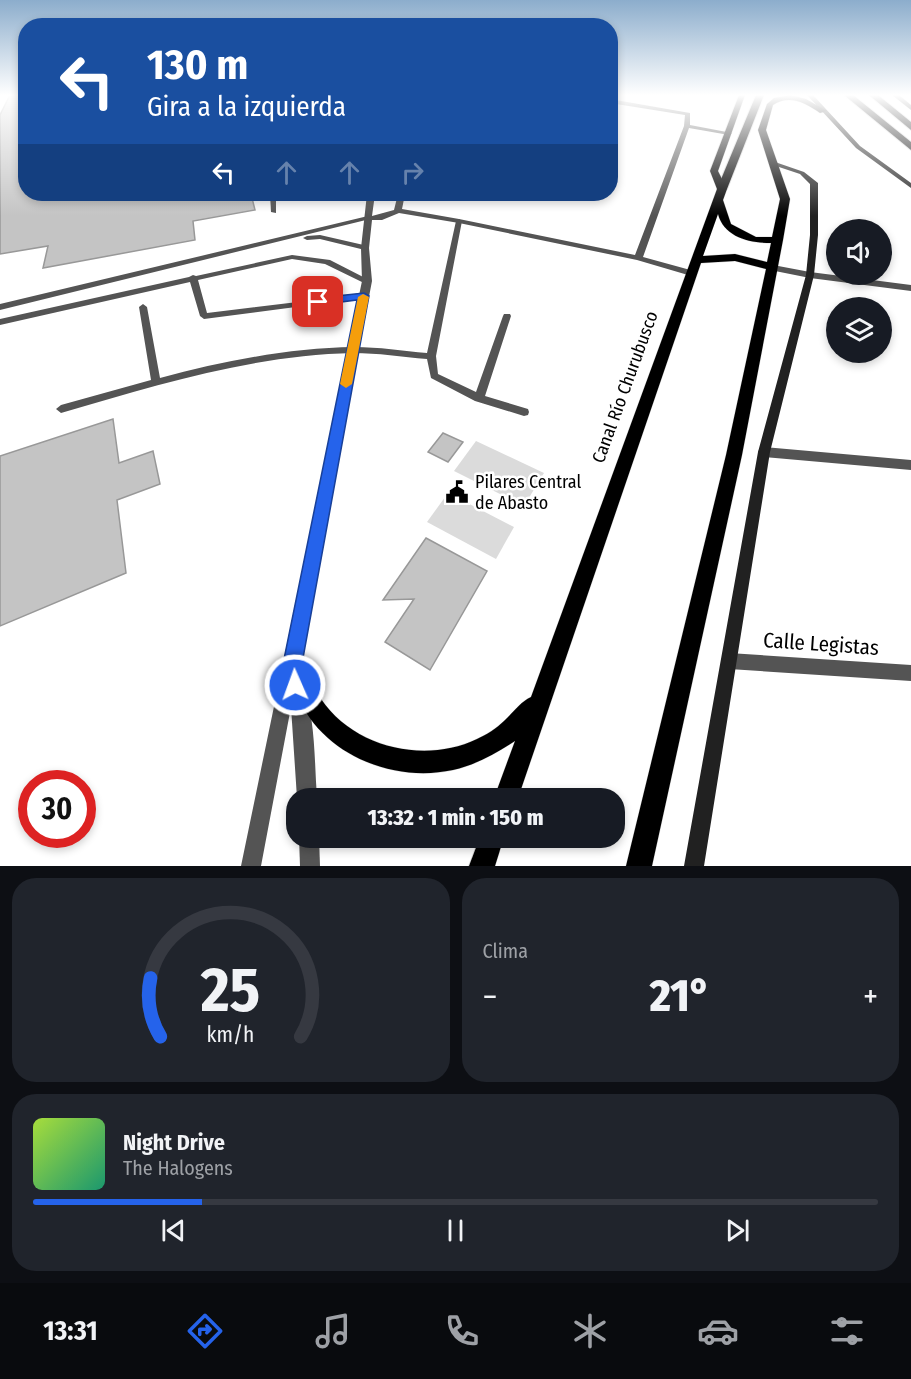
<!DOCTYPE html>
<html lang="es">
<head>
<meta charset="utf-8">
<style>
  body { margin:0; font-family:"Fira Sans Condensed",sans-serif; background:#20242c; color:#f1f3f6; height:100vh; display:flex; flex-direction:column; font-size:22px; white-space:nowrap }
  * { box-sizing:border-box; margin:0 }
  p { font-size:20px; color:#9ea1a6 }
  .icon { flex:none; width:33px; height:33px; fill:none; stroke:currentColor; stroke-width:2; stroke-linecap:round; stroke-linejoin:round }
  .map { position:relative; height:866px; overflow:hidden }
  .drawer { display:flex; flex-direction:column; gap:12px; padding:12px; background:#0d0f14; flex:1 }
  .drawer>* { flex:none }
  .guide { position:absolute; left:18px; top:18px; width:600px; height:183px; border-radius:24px; box-shadow:0 3px 9px #0003; background:#1a4fa0; color:#fff; overflow:hidden }
  .tools { position:absolute; left:826px; top:219px; display:grid; gap:12px }
  .tools a { display:grid; place-items:center; width:66px; height:66px; border-radius:50%; background:#171b24; box-shadow:0 3px 9px #0003; font-size:30px }
  .speed { position:absolute; left:18px; top:770px; display:flex; gap:12px; font-size:30px; font-weight:700; text-align:center }
  .speed>* { display:grid; place-content:center; width:78px; height:78px; border-radius:50%; background:#171b24; box-shadow:0 3px 9px #0003; line-height:1 }
  .speed .limit { border:9px solid #d22; background:#fff; color:#111 }
  .pin { position:absolute; display:grid; place-items:center; width:51px; height:51px; color:#fff; margin:-26px; border-radius:12px; box-shadow:0 3px 9px #0006 }
  .me { position:absolute; width:66px; margin:-33px; rotate:358deg; stroke-linejoin:round; filter:drop-shadow(0 0 4px #0008) }
  .turn { display:flex; align-items:center; gap:21px; height:126px; padding:0 30px; font-size:27px }
  .turn .icon { width:78px; height:78px; stroke-width:2.5 }
  .turn b { display:block; font-size:42px; line-height:51px }
  .lanes { display:flex; align-items:center; height:57px; padding:0 30px; background:#0003; justify-content:center; gap:30px; direction:ltr }
  .lanes .off { opacity:.35 }
  .big { font-size:45px; font-weight:800; line-height:1.1 }
  .drawer .widget { flex:1; display:flex; flex-direction:column; justify-content:center; gap:9px; min-width:0; padding:0 21px; border-radius:24px; background:#20242c }
  .drawer .dial { align-items:center; gap:0 }
  .dial svg { height:156px; overflow:visible; fill:none; stroke:#363941; stroke-width:7; stroke-linecap:round; text-anchor:middle }
  .dial text { fill:#f1f3f6; stroke:none }
  .song { display:flex; align-items:center; gap:18px }
  .cover { width:72px; height:72px; border-radius:9px; background:linear-gradient(135deg,hsl(80 70% 55%),hsl(160 70% 35%)) }
  .played { height:6px; border-radius:3px; background:linear-gradient(90deg,#2563eb 20%,#363941 20%) }
  .keys { display:flex; justify-content:space-around; direction:ltr }
  .heat { display:flex; justify-content:space-between; align-items:center; font-size:33px; direction:ltr }
  .drawer .tiles { flex:1; display:grid; gap:12px; grid-template-columns:1fr 1fr }
  .widget:last-child { grid-column:span 2 }
  .trip { position:absolute; left:286px; top:788px; width:339px; height:60px; border-radius:24px; background:#171b24; box-shadow:0 3px 9px #0003; font-weight:800; line-height:60px; text-align:center }
  .dock { display:flex; height:96px; justify-content:space-around; align-items:center; background:#090b0e; color:#9ea1a6 }
  .dock .icon { width:42px; height:42px }
  .dock .on { color:#2563eb }
  .dock b { font-size:27px; color:#f1f3f6 }
  .map>svg:first-child { display:block }
</style>
</head>
<body>
<div class="map">
<svg width="911" height="866" viewBox="0 0 911 866">
  <rect width="100%" height="100%" fill="#fff"/>
  <g fill="#dbdbdb">
    <path d="M476,441L544,473L524,506L454,471Z"/>
    <path d="M448,493L514,527L496,559L427,522Z"/>
  </g>
  <g fill="#c4c4c4" stroke="#989898" stroke-width="1.5">
    <path d="M10,95H26V194H251L255,210L193,221L195,240L43,268L48,246L0,254V115Z"/>
    <path d="M113,419L119,463L153,451L160,484L117,500L126,573L0,626V456Z"/>
    <path d="M443,433L463,442L448,462L428,452Z"/>
    <path d="M426,538L487,571L430,670L385,642L414,599L383,600Z"/>
  </g>
  <g fill="none" stroke-linecap="round" stroke-linejoin="round">
    <g stroke="#dbdbdb" stroke-width="1">
      <g id="primary">
        <path d="M739,95H745L718,171L727,189L723,200L731,224L756,237H772L780,199L758,130L767,104L774,98L790,95L806,99L827,111L820,113C806,103 789,94 773,105L766,130L790,199L783,240L742,455L652,866H626L726,455L766,269L735,261L701,263L518,798H494L515,741C496,753 476,765 453,770C393,783 322,755 297,695C291,682 281,661 287,648L294,645L301,648C308,665 311,683 321,699C354,748 425,764 477,739C486,735 497,728 504,721C513,713 520,702 531,697L717,189L710,171ZM718,214C724,237 749,243 771,243L767,262L735,254L703,256Z"/>
        <path d="M480,837H504L495,866H469Z"/>
      </g>
    </g>
    <g stroke="#dbdbdb" stroke-width="2">
      <g id="highway">
        <path d="M756,95H764L727,189L718,191L717,189Z"/>
        <path d="M844,95H853L911,142V150Z"/>
        <path d="M869,95H878L911,122V130Z"/>
      </g>
    </g>
    <g fill="#545454" fill-rule="evenodd">
      <path d="M270,194H276V213L271,212Z"/>
      <path d="M321,194H327V196L322,197Z"/>
      <path d="M368,216L371,218L370,219L0,310V304Z"/>
      <path d="M459,219L462,221L436,356L438,374L476,392L503,316L504,314H510L511,316L485,396L528,409L529,412L528,415L524,416L475,401L431,378L427,359C402,357 378,353 353,353C254,355 156,385 61,413L56,409L61,405L151,380L139,307L143,304L147,307L160,378C223,361 289,348 354,347C379,347 403,351 427,353L456,221Z"/>
      <path d="M320,235L368,246L369,248L365,250L320,239L307,240L303,238L307,236Z"/>
      <path d="M292,255L330,260L371,281L370,283H364L325,264L292,259L198,280L207,313L364,294L368,296L364,298L204,319L200,316L190,282L0,325V319L189,277L193,275L196,276Z"/>
    </g>
    <g fill="#545454" fill-rule="evenodd">
      <path d="M610,99L690,113V125L732,133L729,135L689,128L643,257L694,271V275H688L637,260L459,223L399,213L382,220H372L369,248L372,281L297,675L300,676C316,714 314,758 317,798H297L291,707L261,866H241L362,281L361,248L367,194H375L372,216L394,210L398,194H405L402,209L459,219L635,255L684,126L685,115L610,103Z"/>
      <path d="M773,265L810,272L911,285V291L810,278L770,270L769,268Z"/>
      <path d="M764,447L911,460V470L764,457L760,456L758,452L760,448Z"/>
      <path d="M729,653L911,665V681L729,669L723,667L721,661L723,655Z"/>
      <path d="M299,837H319L320,866H300Z"/>
    </g>
    <g fill="#212121" fill-rule="evenodd">
      <path d="M807,95H813L860,146L911,183V188L856,148Z"/>
      <path d="M892,95H899L911,105V110Z"/>
      <path d="M775,162L804,172L818,183V235L814,275L770,452L704,866H684L758,452L806,275L810,235V184L800,174L773,165V163Z"/>
    </g>
    <use href="#primary" fill="#000" fill-rule="evenodd"/>
    <use href="#highway" fill="#000" fill-rule="evenodd"/>
  </g>
  <linearGradient id="sky" x2="0" y2="1"><stop stop-color="#8cadcc"/><stop offset="0.44" stop-color="#fff"/><stop offset="1" stop-color="#fff" stop-opacity="0"/></linearGradient>
  <rect width="911" height="216" fill="url(#sky)"/>
  <path fill="#2563eb" stroke="#184099" stroke-width="1.5" d="M364,293L369,296L301,669L305,685L302,692L295,694L288,692L282,669L357,300L318,305L312,302L318,298Z"/>
  <path fill="#f59e0b" d="M363,294L369,297L352,384L346,388L340,384L358,297Z"/>
  <defs>
    <g id="civic-bare" transform="scale(1.8)"><path d="M-.6-6.5H3V-4.5H.6V-3L4-1V1h2V6H-6V1h2V-1L-.6-3ZM-1.2 2.5V6h2.4V2.5Z" fill="#000" stroke="#fff" stroke-width="2.5" paint-order="stroke"/></g>
  </defs>
  <g fill-rule="evenodd">
    <use href="#civic-bare" x="457" y="492"/>
  </g>
  <g text-anchor="middle" stroke-width="5" stroke-linejoin="round" paint-order="stroke">
    <g font-size="18" fill="#000" stroke="#fff">
      <text transform="translate(625 387) rotate(-70)" y="6">Canal Río Churubusco</text>
    </g>
    <g font-size="18" fill="#000" stroke="#fff" text-anchor="start">
      <text x="475" y="488">Pilares Central<tspan x="475" dy="21">de Abasto</tspan></text>
    </g>
    <g font-size="21" fill="#000" stroke="#fff">
      <text transform="translate(821 644) rotate(4)" y="7">Calle Legistas</text>
    </g>
  </g>
</svg>
<div class="tools">
<a><svg class="icon" aria-label="sound" viewBox="0 0 24 24"><path d="M4 9h4l5-4v14l-5-4H4zM17 9q2 3 0 6"/></svg></a>
<a><svg class="icon" aria-label="layers" viewBox="0 0 24 24"><path d="M12 4l9 5-9 5-9-5zM3 14l9 5 9-5"/></svg></a>
</div>
<div class="speed"><div class="limit">30</div></div>
<div class="pin" style="left:318px;top:302px;background:#d93025"><svg class="icon" aria-label="arrive" viewBox="0 0 24 24"><path d="M6 21V4h12l-3 4 3 4H6"/></svg></div>
<svg class="me" style="left:295px;top:685px" viewBox="-20 -20 40 40"><circle r="17" fill="#2563eb" stroke="#fff" stroke-width="3"/><path d="M0-11L8 9 0 5-8 9z" fill="#fff"/></svg>
<div class="trip">13:32 · 1 min · 150 m</div>
<div class="guide">
<div class="turn"><svg class="icon" aria-label="left" viewBox="0 0 24 24"><path d="M17 20v-9H6M10 6l-5 5 5 5"/></svg><div><b>130 m</b>Gira a la izquierda</div></div>
<div class="lanes"><svg class="icon" aria-label="left" viewBox="0 0 24 24"><path d="M17 20v-9H6M10 6l-5 5 5 5"/></svg><svg class="icon off" aria-label="ahead" viewBox="0 0 24 24"><path d="M12 20V5M6 11l6-6 6 6"/></svg><svg class="icon off" aria-label="ahead" viewBox="0 0 24 24"><path d="M12 20V5M6 11l6-6 6 6"/></svg><svg class="icon off" aria-label="right" viewBox="0 0 24 24"><path d="M7 20v-9h11M14 6l5 5-5 5"/></svg></div>
</div>
</div>
<section class="drawer">
<div class="tiles">
<div class="widget dial"><svg viewBox="0 0 100 80">
<path d="M14 69A42 42 0 1 1 86 69"/>
<path d="M14 69A42 42 0 0 1 9 39" stroke="#2563eb"/>
<text x="50" y="56" font-size="32" font-weight="700">25</text>
<text x="50" y="72" font-size="11">km/h</text>
</svg></div>
<div class="widget"><p>Clima</p>
<div class="heat"><a>−</a><b class="big">21°</b><a>+</a></div>
</div>
<div class="widget">
<div class="song"><i class="cover"></i><div><b>Night Drive</b><p>The Halogens</p></div></div>
<div class="played"></div>
<div class="keys"><svg class="icon" aria-label="previous" viewBox="0 0 24 24"><path d="M18 5L8 12l10 7zM5 5v14"/></svg><svg class="icon" aria-label="pause" viewBox="0 0 24 24"><path d="M8 5v14M16 5v14"/></svg><svg class="icon" aria-label="next" viewBox="0 0 24 24"><path d="M6 5l10 7-10 7zM19 5v14"/></svg></div>
</div>
</div>
</section>
<nav class="dock">
<b>13:31</b>
<svg class="icon on" aria-label="directions" viewBox="0 0 24 24"><path d="M12 3l9 9-9 9-9-9zM9 14v-3h6M13 9l2 2-2 2"/></svg>
<svg class="icon" aria-label="music" viewBox="0 0 24 24"><path d="M9 18V5l10-2v13"/><circle cx="6" cy="18" r="3"/><circle cx="16" cy="16" r="3"/></svg>
<svg class="icon" aria-label="phone" viewBox="0 0 24 24"><path d="M5 4h4l2 5-3 2q2 4 5 5l2-3 5 2v4C11 20 4 13 5 4z"/></svg>
<svg class="icon" aria-label="climate" viewBox="0 0 24 24"><path d="M12 3v18M4 7l16 10M4 17L20 7"/></svg>
<svg class="icon" aria-label="car" viewBox="0 0 24 24"><path d="M5 17H2v-5l4-1 3-4h7l3 4 3 1v5h-3M9 17h6M6 11h13"/><circle cx="7" cy="17" r="2"/><circle cx="17" cy="17" r="2"/></svg>
<svg class="icon" aria-label="filters" viewBox="0 0 24 24"><path d="M4 7h16M4 17h16"/><circle cx="9" cy="7" r="2"/><circle cx="15" cy="17" r="2"/></svg>
</nav>
</body>
</html>
